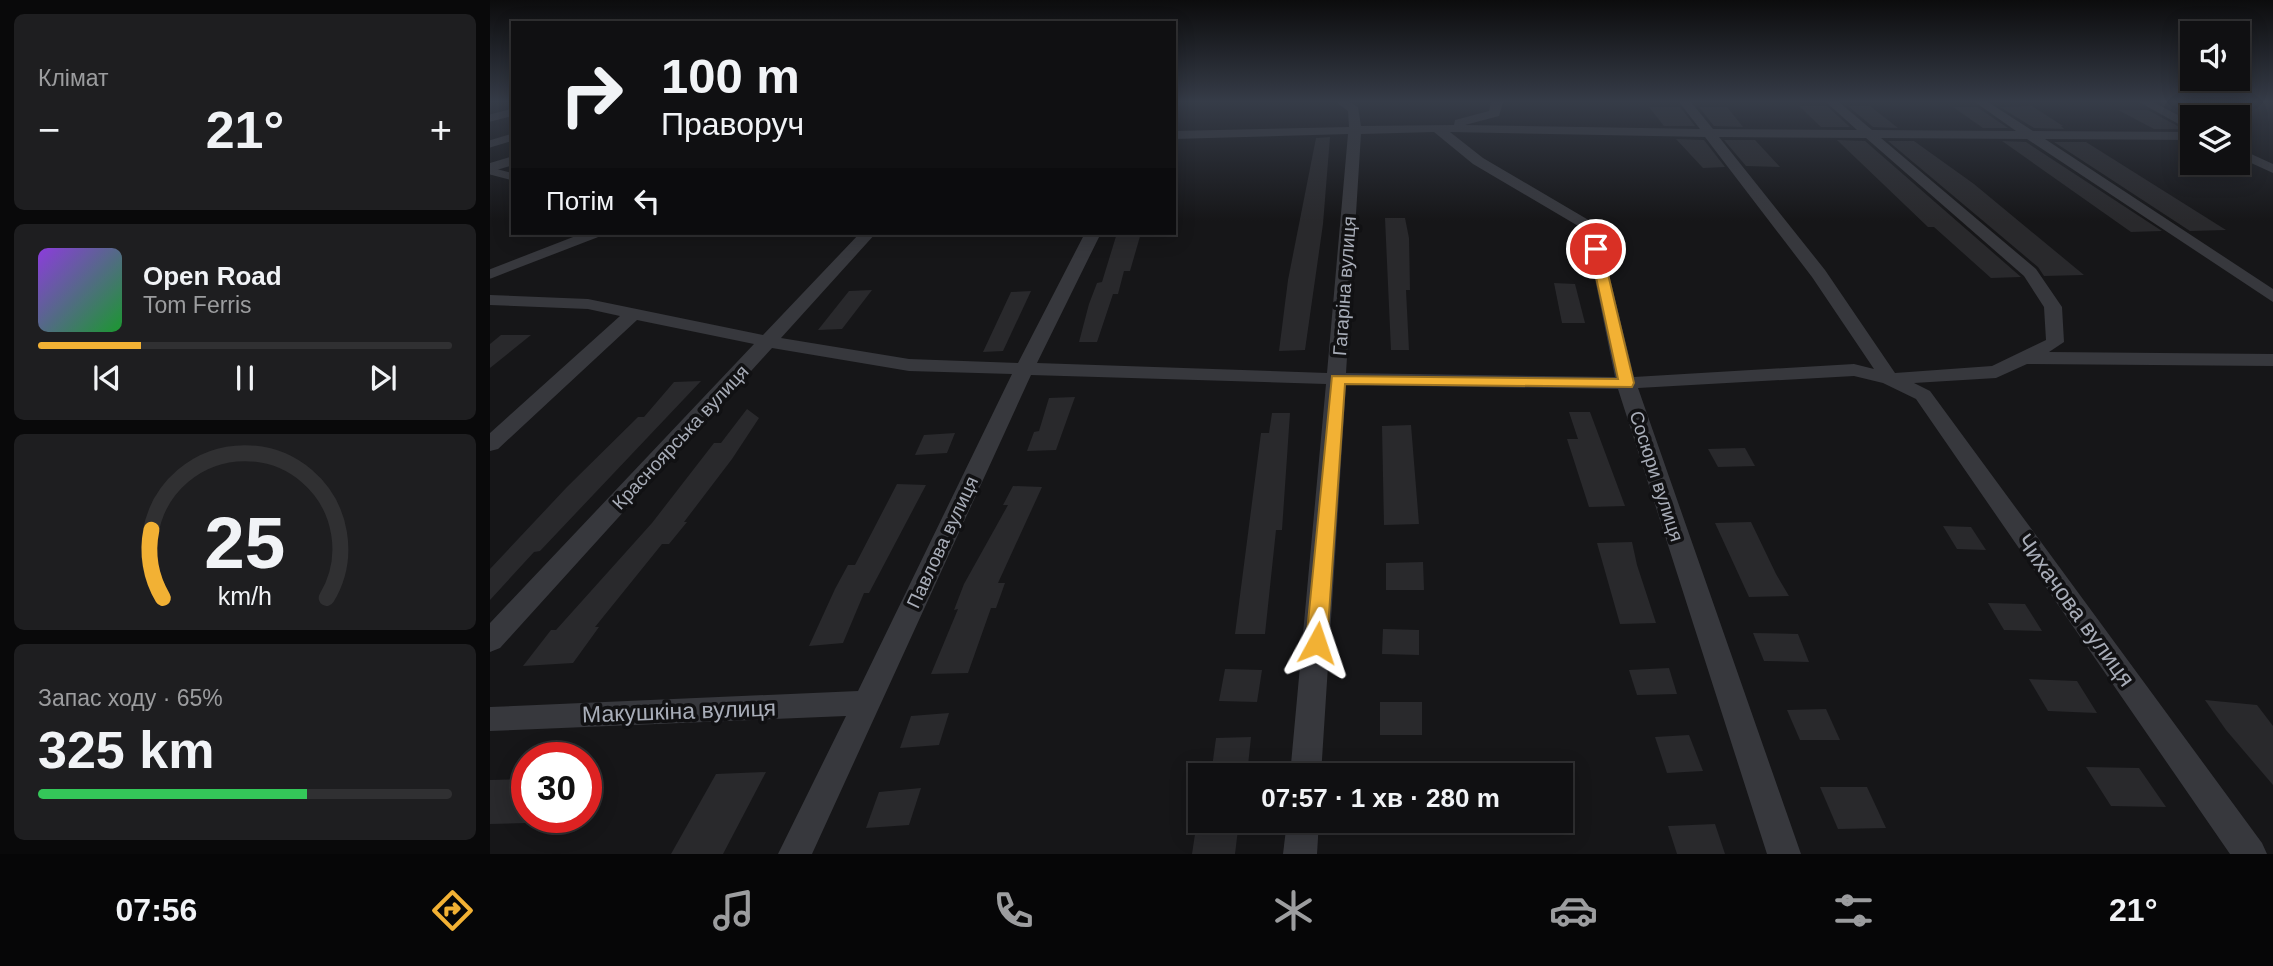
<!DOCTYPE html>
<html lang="uk">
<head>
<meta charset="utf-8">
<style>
  body { margin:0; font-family:Arial,sans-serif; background:#1e1e20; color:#f1f3f6; height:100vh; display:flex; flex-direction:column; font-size:26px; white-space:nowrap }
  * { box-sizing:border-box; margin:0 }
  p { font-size:23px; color:#9c9d9f }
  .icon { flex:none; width:38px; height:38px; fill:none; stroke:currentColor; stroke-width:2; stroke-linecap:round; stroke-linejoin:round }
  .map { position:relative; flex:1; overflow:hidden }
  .panel { display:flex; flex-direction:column; gap:14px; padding:14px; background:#09090a; width:490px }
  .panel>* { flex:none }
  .banner { position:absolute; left:21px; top:21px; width:665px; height:214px; border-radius:0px; box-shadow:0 4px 18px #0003,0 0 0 2px #303032; background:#101012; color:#f1f3f6; overflow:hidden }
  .buttons { position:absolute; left:1690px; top:21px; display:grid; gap:14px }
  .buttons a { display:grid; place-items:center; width:70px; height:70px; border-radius:0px; background:#101012; box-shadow:0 4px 18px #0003,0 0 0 2px #303032; font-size:35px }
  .speed { position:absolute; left:21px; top:742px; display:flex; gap:14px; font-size:35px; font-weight:700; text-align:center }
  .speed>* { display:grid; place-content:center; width:91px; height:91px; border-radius:50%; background:#101012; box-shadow:0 4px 18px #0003,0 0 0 2px #303032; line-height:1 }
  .speed .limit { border:10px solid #d22; background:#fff; color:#111 }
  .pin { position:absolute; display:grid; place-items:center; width:60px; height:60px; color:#fff; margin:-30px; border:4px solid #fff; border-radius:50%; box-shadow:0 2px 7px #0007 }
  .me { position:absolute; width:77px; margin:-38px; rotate:5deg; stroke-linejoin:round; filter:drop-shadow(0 0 5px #0008) }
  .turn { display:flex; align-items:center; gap:24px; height:147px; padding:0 35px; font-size:32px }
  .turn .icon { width:91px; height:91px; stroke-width:2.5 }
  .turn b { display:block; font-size:49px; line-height:60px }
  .then { display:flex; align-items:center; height:66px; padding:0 35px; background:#0003; gap:14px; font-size:26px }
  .big { font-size:52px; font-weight:700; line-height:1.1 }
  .panel .widget { flex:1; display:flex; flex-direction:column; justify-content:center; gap:10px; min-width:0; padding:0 24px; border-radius:10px; background:#1e1e20 }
  .panel .dial { align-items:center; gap:0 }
  .dial svg { height:182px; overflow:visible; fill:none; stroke:#303032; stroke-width:7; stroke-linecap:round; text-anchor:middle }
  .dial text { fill:#f1f3f6; stroke:none }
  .song { display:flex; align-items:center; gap:21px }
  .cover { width:84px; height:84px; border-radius:10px; background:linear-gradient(135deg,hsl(270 70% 55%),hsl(130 70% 35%)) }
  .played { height:7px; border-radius:4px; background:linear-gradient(90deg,#f2b134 25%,#303032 25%) }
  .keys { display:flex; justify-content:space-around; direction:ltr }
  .heat { display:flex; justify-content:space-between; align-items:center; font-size:38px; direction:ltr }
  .charge { height:10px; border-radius:5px; background:linear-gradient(90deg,#34c759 65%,#303032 0) }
  .trip { position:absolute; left:698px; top:763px; width:385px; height:70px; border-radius:0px; background:#101012; box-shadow:0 4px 18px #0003,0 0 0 2px #303032; font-weight:700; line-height:70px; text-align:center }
  .tab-bar { display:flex; height:112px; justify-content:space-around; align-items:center; background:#060607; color:#9c9d9f }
  .tab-bar .icon { width:49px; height:49px }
  .tab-bar .active { color:#f2b134 }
  .tab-bar b { font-size:32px; color:#f1f3f6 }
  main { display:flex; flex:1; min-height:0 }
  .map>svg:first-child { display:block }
</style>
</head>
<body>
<main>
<section class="panel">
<div class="widget"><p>Клімат</p>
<div class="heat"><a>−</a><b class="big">21°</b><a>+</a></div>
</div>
<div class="widget">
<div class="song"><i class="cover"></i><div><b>Open Road</b><p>Tom Ferris</p></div></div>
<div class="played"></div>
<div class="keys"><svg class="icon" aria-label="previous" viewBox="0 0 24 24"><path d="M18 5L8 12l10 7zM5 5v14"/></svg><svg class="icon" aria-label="pause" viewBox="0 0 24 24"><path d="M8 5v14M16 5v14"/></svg><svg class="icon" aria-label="next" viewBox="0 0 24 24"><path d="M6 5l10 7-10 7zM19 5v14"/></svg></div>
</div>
<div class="widget dial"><svg viewBox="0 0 100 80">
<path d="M14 69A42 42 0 1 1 86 69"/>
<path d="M14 69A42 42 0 0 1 9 39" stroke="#f2b134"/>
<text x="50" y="56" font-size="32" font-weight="700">25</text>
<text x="50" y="72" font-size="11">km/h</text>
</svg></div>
<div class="widget"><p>Запас ходу · 65%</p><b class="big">325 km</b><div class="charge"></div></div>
</section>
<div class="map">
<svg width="1783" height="854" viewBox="0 0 1783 854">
  <rect width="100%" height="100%" fill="#161618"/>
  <g fill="#29292c">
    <path d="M1309,106H1337L1360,127H1331Z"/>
    <path d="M1358,106H1380L1408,128L1383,127Z"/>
    <path d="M1542,106L1573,126H1571L1574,129L1544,128L1510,107Z"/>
    <path d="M1159,107H1190L1205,126H1174Z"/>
    <path d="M1209,107H1237L1253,127L1224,126Z"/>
    <path d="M1463,107H1487L1518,128H1493Z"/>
    <path d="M1628,110H1658L1693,129H1664Z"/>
    <path d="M840,137L833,224L815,350L789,351L798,280L826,138Z"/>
    <path d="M1186,139L1214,140L1235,167L1213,168Z"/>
    <path d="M1234,140H1265L1290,167L1256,166Z"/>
    <path d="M1347,140L1375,141L1531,277L1501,278L1444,227H1438Z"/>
    <path d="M1398,141H1424L1484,184L1594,275L1554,276L1548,267Z"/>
    <path d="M1512,141L1536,142L1672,231L1641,232Z"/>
    <path d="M1564,142H1596L1736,230L1700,231Z"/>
    <path d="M895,218H915L919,238L920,290H916L919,350H901Z"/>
    <path d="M627,233H651L640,271H634L628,294H623L607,342H589L599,304L607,283L612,282Z"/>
    <path d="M1064,283L1085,284L1095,323H1072Z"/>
    <path d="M382,290L352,329L328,330L359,291Z"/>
    <path d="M541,291L513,351L493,352L521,292Z"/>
    <path d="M11,335H41L0,368V344Z"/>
    <path d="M211,381L50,551L44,552L0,600V569L77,487L148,417H154L184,382Z"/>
    <path d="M585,397L566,450L537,451L544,432L549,431L559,398Z"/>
    <path d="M257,409L269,418L242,459L194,522H197L179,544H172L105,627H109L83,663L33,666L61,630H66L162,523L224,443H231Z"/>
    <path d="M1079,412H1100L1135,506L1099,507L1077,439H1088Z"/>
    <path d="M782,413H800L792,530H786L775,634H745L771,433H779Z"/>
    <path d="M921,425L929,524L894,525L892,426Z"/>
    <path d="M465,433L457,453L425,455L434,435Z"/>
    <path d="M1255,448L1265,466L1228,467L1218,449Z"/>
    <path d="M407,484L436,485L379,593H374L353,643L319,646L345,589L358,565H365Z"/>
    <path d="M523,486L552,487L508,583H515L506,608H501L478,673L441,674L468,609L464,610L474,584L518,505H513Z"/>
    <path d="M1261,522L1286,574L1299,596L1259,597L1225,523Z"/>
    <path d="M1453,526L1481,527L1496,550L1467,549Z"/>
    <path d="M1142,542L1147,565L1166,623L1130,624L1107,543Z"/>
    <path d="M933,562L934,590H896V563Z"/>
    <path d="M1498,603L1535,604L1552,631L1514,630Z"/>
    <path d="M893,629L929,630V655L892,654Z"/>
    <path d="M1263,633L1308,634L1319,662L1274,661Z"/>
    <path d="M1179,668L1187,694L1147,695L1139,670Z"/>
    <path d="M735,669L772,670L767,702L729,701Z"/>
    <path d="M1539,679L1587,681L1607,713L1558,711Z"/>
    <path d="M1715,700L1767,705L1783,726V785L1736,730Z"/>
    <rect x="890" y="702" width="42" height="33"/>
    <path d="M1336,709L1350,740H1310L1297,710Z"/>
    <path d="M459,713L449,745L410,748L421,716Z"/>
    <path d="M1199,735L1213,771L1177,773L1165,737Z"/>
    <path d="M761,737L757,775H721L726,738Z"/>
    <path d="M1596,767L1649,768L1676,807L1621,806Z"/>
    <path d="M276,772L233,854H181L226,774Z"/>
    <path d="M37,779V823L0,824V780Z"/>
    <path d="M1330,787H1377L1396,828L1348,829Z"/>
    <path d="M431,788L419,825L376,828L389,792Z"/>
    <path d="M707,821H749L745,854H702Z"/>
    <path d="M1225,824L1235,854H1187L1178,826Z"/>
  </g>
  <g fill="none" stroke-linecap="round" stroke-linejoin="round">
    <g stroke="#37383d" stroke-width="7">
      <path d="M0,118L23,112"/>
      <path d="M0,144L23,137"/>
      <path d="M0,171L23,177"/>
    </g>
    <path stroke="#37383d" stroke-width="9" d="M0,274L106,233"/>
    <g fill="#37383d" fill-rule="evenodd">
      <path d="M846,102H859L868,107L871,126L964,125L965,120L999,111L1001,102H1013L1009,116L975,125L1210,129L1189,102H1201L1223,129L1367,130L1336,102H1349L1382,130L1526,131L1485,102H1498L1543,131L1703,132V140L1555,139L1783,289V302L1537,139L1391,138L1546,269L1572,307L1574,342L1559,352L1783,354V366L1537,364L1506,378L1424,383L1440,391L1772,843L1777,854H1740L1426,399L1393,383L1364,376L1148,388L1311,854H1277L1128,389L856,385L831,775H800L836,384L541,375L322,854H288L356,716L0,731V707L368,691L522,374L419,371L282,348L10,648L0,652V623L264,344L147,320L8,449L0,451V433L130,316L98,309L0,305V295L98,299L273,335L370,233H386L291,338L419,359L528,363L595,233H611L547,363L837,373L858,134L684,139V131L859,127L858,111ZM944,132L983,164L1095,230L1125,377L856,373L871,134ZM960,132L1215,137L1322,277L1384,369L1364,364L1144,377L1107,225L993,158ZM1229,137L1376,138L1534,276L1554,307L1556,340L1502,366L1405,373L1335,270Z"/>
      <path d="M1649,102H1663L1703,123V132Z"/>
      <path d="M1748,148L1783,164V173L1748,157Z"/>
      <path d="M23,156V165L0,172V163Z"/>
      <path d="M797,821H829L827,854H793Z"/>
    </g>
  </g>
  <linearGradient id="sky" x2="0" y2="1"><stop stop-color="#0c0c0d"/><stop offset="0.46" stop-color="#363c48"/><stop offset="1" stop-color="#363c48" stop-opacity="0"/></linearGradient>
  <rect width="1783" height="221" fill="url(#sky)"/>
  <path fill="#f2b134" stroke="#9d7322" stroke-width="2" d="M1106,245L1112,249L1144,383L1142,387L855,384L837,643L834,649H819L816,643L842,376L1128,379L1100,249Z"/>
  <g text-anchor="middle" stroke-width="7" stroke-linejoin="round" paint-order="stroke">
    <g font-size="19" fill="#a8adb8" stroke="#111113">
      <text transform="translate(854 286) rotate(-86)" y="7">Гагаріна вулиця</text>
      <text transform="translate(190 437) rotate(-47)" y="7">Красноярська вулиця</text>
      <text transform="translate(1167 476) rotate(72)" y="7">Сосюри вулиця</text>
      <text transform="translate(452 542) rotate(-65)" y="7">Павлова вулиця</text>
    </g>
    <g font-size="23" fill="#a8adb8" stroke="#111113">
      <text transform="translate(1586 610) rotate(54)" y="8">Чихачова вулиця</text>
      <text transform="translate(189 711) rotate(-2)" y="8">Макушкіна вулиця</text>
    </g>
  </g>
</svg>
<div class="buttons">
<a><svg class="icon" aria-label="sound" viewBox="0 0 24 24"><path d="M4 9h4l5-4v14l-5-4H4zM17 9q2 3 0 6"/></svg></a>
<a><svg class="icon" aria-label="layers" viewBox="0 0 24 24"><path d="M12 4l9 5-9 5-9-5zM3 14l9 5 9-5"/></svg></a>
</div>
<div class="speed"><div class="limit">30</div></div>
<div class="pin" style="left:1106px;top:249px;background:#d93025"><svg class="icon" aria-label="arrive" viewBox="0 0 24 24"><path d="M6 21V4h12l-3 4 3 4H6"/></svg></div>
<svg class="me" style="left:827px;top:643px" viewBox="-20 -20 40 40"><path d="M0-17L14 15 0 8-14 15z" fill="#f2b134" stroke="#fff" stroke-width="4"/></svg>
<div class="trip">07:57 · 1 хв · 280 m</div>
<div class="banner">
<div class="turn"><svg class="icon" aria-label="right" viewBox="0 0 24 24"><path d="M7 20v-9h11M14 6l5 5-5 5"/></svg><div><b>100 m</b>Праворуч</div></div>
<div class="then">Потім<svg class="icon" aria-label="left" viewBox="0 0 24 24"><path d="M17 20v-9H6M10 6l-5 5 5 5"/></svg></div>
</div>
</div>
</main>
<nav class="tab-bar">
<b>07:56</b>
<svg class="icon active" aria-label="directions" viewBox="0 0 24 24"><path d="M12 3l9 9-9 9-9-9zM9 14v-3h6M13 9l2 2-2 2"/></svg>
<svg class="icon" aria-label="music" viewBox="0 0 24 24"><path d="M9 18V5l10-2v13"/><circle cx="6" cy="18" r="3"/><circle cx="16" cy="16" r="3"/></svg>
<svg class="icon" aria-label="phone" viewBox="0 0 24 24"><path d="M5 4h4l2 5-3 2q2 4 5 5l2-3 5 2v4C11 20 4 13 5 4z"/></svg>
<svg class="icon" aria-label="climate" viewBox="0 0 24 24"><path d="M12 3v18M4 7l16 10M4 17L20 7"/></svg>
<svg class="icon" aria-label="car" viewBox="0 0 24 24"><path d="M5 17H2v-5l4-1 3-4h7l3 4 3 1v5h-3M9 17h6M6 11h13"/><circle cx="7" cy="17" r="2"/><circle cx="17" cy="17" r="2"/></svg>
<svg class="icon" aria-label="filters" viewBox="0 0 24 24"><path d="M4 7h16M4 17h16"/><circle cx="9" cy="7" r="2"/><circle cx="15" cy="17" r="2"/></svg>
<b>21°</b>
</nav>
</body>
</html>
